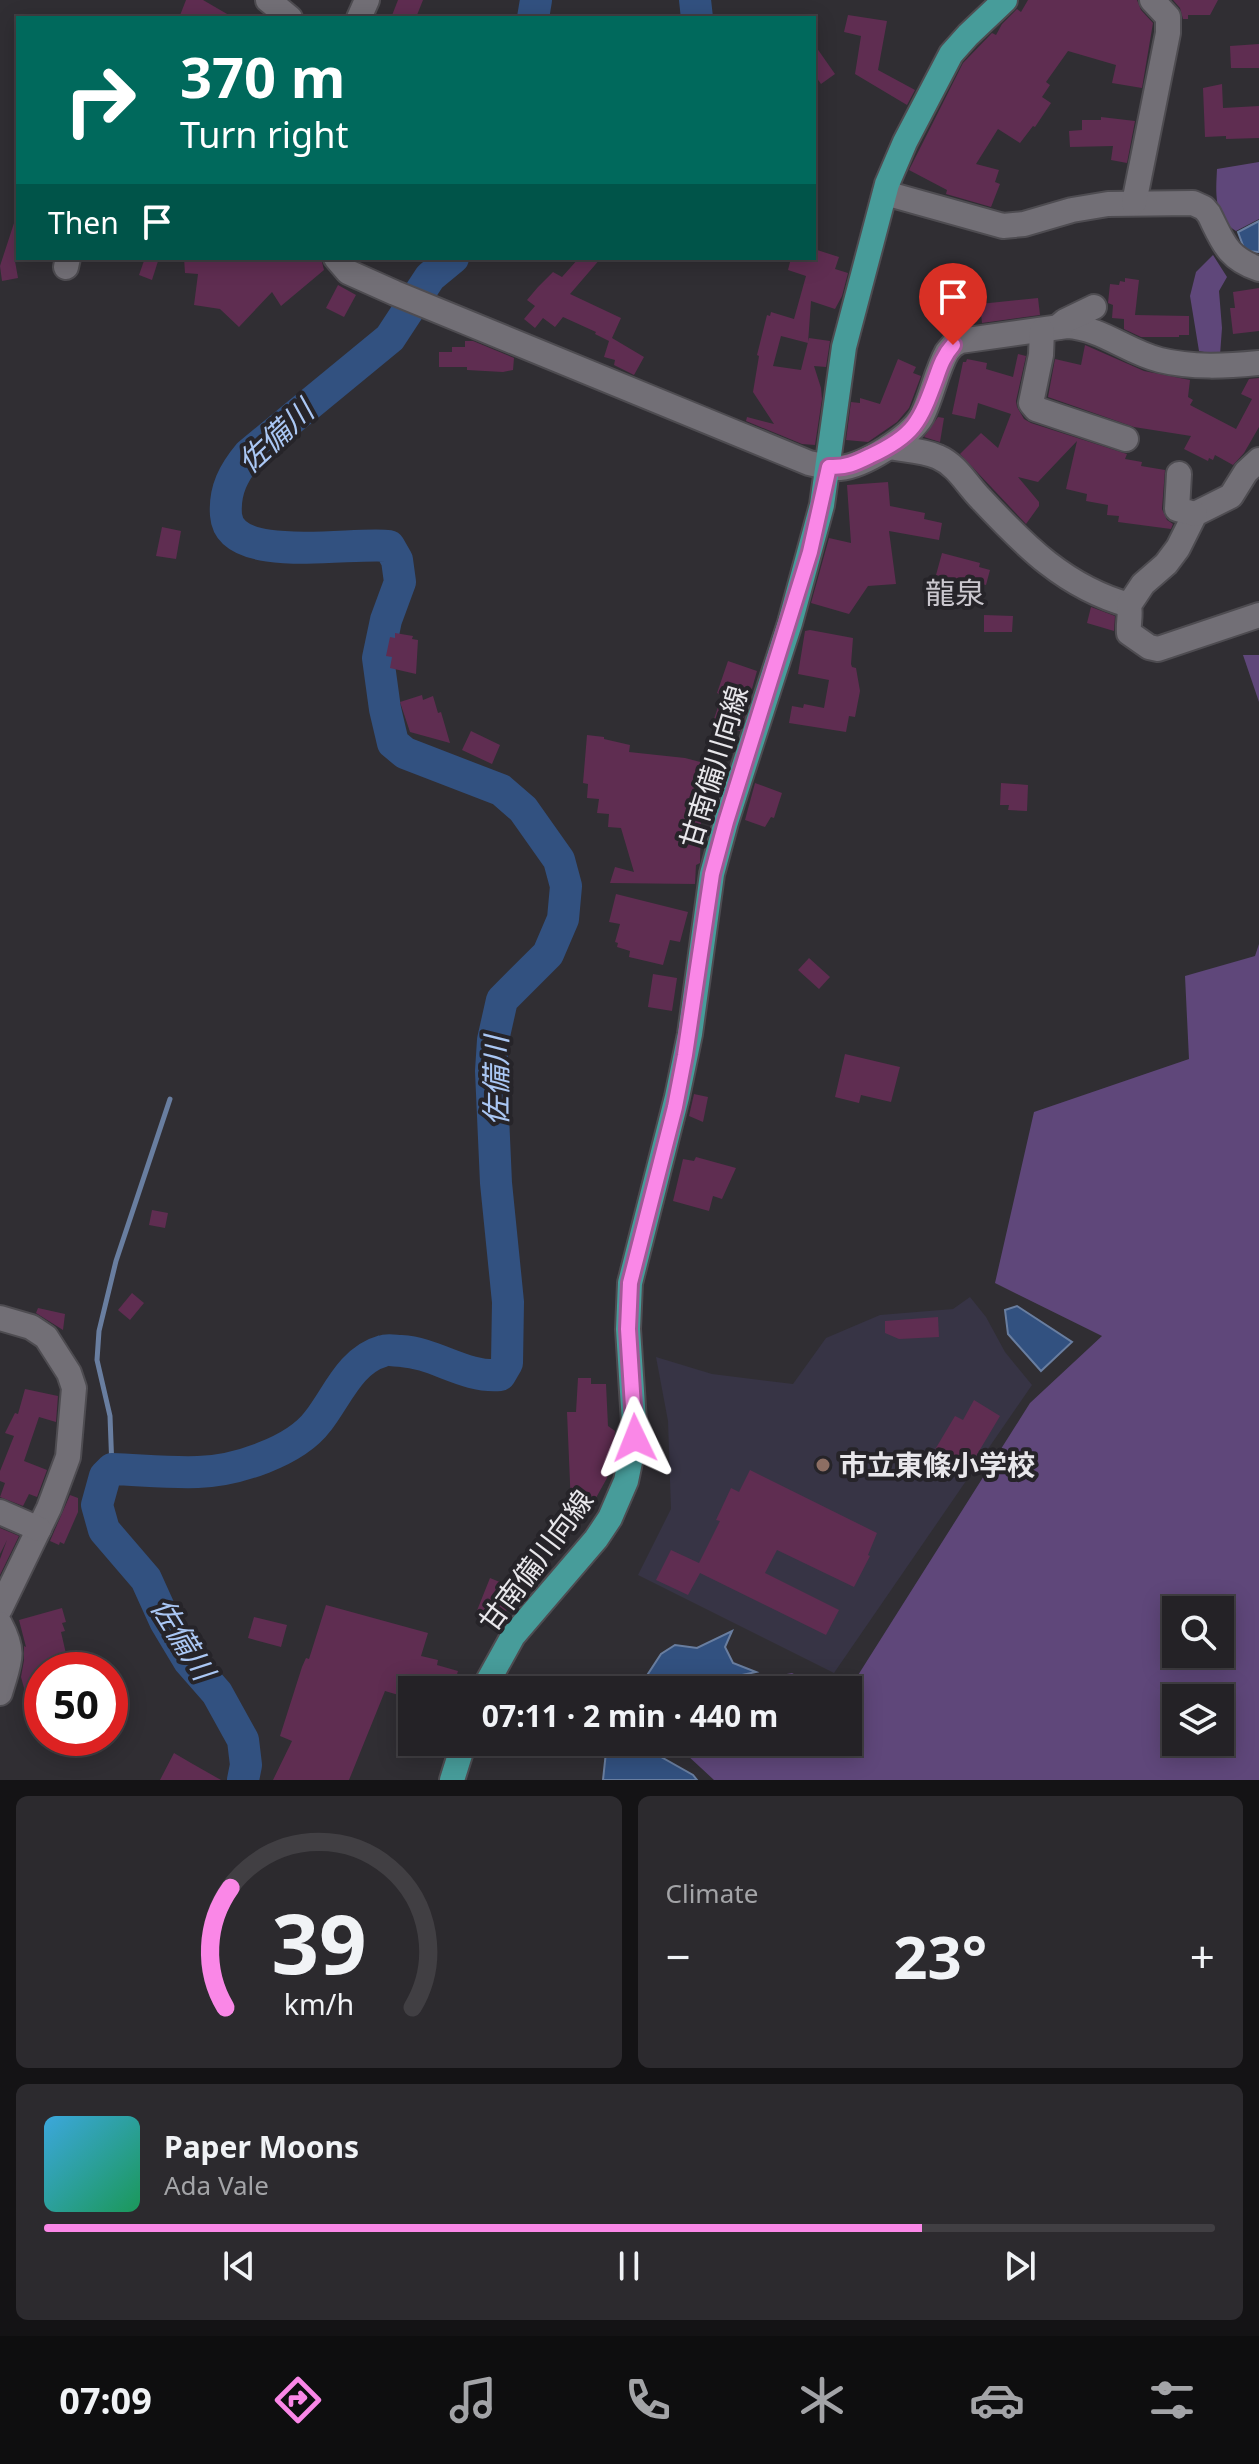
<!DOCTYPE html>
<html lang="en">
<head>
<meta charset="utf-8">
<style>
  body { margin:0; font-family:"Noto Sans","Noto Sans JP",sans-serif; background:#2c2a2e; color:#f1f3f6; height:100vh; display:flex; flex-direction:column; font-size:30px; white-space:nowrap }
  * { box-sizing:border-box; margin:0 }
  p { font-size:26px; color:#a3a4a7 }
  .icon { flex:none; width:44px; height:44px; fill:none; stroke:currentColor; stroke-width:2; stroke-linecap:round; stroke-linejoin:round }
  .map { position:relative; height:1780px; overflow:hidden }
  .sheet { display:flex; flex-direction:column; gap:16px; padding:16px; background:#141315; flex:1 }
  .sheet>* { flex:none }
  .banner { position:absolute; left:16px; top:16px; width:800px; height:244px; border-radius:0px; box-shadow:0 4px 20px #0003,0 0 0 2px #413f43; background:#00695c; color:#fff; overflow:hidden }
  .tools { position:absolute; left:1162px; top:1596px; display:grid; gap:16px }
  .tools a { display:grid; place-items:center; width:72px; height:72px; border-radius:0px; background:#242226; box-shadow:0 4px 20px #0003,0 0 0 2px #413f43; font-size:40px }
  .speed { position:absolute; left:24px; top:1652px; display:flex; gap:16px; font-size:40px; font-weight:700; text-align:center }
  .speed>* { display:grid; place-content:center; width:104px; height:104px; border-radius:50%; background:#242226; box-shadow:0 4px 20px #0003,0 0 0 2px #413f43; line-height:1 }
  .speed .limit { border:12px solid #d22; background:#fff; color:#111 }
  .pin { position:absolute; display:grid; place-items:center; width:68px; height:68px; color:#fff; margin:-82px -34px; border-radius:50% 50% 50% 0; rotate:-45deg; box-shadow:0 0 8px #0007 }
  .pin .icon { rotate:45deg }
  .me { position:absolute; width:88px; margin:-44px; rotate:358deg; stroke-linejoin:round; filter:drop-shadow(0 0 6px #0008) }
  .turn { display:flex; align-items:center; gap:28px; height:168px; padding:0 32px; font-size:36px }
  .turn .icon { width:104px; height:104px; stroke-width:2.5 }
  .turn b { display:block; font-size:56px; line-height:68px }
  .then { display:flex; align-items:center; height:76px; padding:0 32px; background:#0003; gap:16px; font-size:30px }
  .big { font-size:60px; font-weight:700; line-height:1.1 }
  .sheet .tile { flex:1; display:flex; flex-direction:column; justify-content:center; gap:12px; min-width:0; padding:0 28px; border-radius:12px; background:#2c2a2e }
  .sheet .dial { align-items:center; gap:0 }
  .dial svg { height:208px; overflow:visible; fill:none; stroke:#413f43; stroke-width:7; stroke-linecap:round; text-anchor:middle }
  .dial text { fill:#f1f3f6; stroke:none }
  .song { display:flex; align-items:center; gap:24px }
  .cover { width:96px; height:96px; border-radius:12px; background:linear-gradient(135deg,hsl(200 70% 55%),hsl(150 70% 35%)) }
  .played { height:8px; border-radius:4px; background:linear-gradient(90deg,#fa87e7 75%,#413f43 75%) }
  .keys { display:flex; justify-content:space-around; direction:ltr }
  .heat { display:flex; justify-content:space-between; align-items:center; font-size:44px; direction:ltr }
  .sheet .tiles { flex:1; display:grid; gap:16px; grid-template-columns:1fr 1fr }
  .tile:last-child { grid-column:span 2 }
  .trip { position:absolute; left:398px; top:1676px; width:464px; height:80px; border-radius:0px; background:#242226; box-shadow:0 4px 20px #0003,0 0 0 2px #413f43; font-weight:700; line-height:80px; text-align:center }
  .tab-bar { display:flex; height:128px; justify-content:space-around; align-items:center; background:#0e0e0f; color:#a3a4a7 }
  .tab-bar .icon { width:56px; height:56px }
  .tab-bar .current { color:#fa87e7 }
  .tab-bar b { font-size:36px; color:#f1f3f6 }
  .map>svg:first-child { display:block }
</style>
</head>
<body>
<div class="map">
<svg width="1259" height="1780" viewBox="0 0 1259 1780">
  <rect width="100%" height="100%" fill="#302e33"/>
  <path fill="#373445" d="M970,1297L986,1317L1005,1352L1032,1385L834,1673L638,1575L671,1509L668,1421L656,1357L712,1374L793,1384L826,1338L880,1315L953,1309Z"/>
  <g fill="#5f477a" fill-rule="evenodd">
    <path d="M1259,162V219L1236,231C1213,217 1216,192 1217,169Z"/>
    <path d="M1213,255L1227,277L1219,291L1222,328L1220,355L1199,351L1190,296L1196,272Z"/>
    <path d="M1243,655H1259V702Z"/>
    <path d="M1259,944V1780H714L673,1742H848V1691L1030,1403L1102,1336L995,1283L1034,1112L1189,1059L1185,976L1255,956ZM1220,1610V1654H1176V1610ZM1220,1698V1742H1176V1698Z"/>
    <path d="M792,1673L824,1690H701Z"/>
  </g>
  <g fill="#325180" stroke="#697ea0" stroke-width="2">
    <path d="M1259,221V252L1245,251L1238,232Z"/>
    <path d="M1017,1306L1072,1342L1041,1371L1008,1334L1005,1310Z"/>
    <path d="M732,1631L725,1647L733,1663L756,1672L714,1681L687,1683L675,1690H640L644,1680L661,1654L675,1645L697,1648Z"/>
    <path d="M609,1742H651L656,1754L693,1775L697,1780H603L606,1752Z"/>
  </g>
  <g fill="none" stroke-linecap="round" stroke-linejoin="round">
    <path stroke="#697ea0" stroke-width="5" d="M112,1469L110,1416L97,1360L99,1331L116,1261L170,1099"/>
    <g stroke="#325180" stroke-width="32">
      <path d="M695,0L697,18"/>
      <path d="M533,18L536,0"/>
      <path d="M243,1780L246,1765L243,1740L217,1693L189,1661L165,1621L146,1579L104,1530L97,1505L105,1476L112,1469C141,1470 169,1473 198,1472C235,1471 295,1452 318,1421C337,1397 350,1360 383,1351C388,1349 396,1351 401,1351C436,1353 464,1378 500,1375L507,1363L508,1302L496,1183L491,1071L493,1040L502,1000L548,954L563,919L566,886L559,860L523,809L501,790L405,753L393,743L385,709L378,658L386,620L400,582L397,560L389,546C354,541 230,566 226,515C224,490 234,472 249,454L390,338L430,277L453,258"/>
    </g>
  </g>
  <g fill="#5f2d51">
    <path d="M186,0H203L234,18H179Z"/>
    <path d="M398,0H423L417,15L409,18H391Z"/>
    <path d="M1028,0H1137L1141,10L1153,23L1142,88L1112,83L1116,65L1068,51L1046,82L1050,85L1042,97L1051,103L1035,127L1033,126L1020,143L998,129L976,164L999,170L995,182L1000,184L991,207L946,194L947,190L909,170L963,63L992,33L996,35L1002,24L1017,9L1021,12Z"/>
    <path d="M1173,0H1218L1210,15H1188V19H1183L1180,8Z"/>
    <path d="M848,15L887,21L878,70L915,90L907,105L855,74L861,36L844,32Z"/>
    <path d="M814,44L835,74L821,84L814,74Z"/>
    <path d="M1259,44V68H1231L1230,46Z"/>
    <path d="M1222,84L1223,108L1259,106V138L1226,139V136L1205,137L1203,88Z"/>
    <path d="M1101,117L1135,121L1127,163L1111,160L1113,146L1070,147L1069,131L1082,130V120H1101Z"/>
    <path d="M15,220L18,221V260L15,261L18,278L2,281L0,266Z"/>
    <path d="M814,249L839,257L835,269L848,273L842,296L835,309L811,301L808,343L781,336L773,366L801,370L809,338L830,341L826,367L814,366L821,388L822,399L815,445L802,444L746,421L747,417L774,424L753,392L759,356L757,355L767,315L770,316L771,312L794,319L806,276L788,270L791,258H814Z"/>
    <path d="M145,258H159L152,280L139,275Z"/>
    <path d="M184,258H321L324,270L281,306L272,292L239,327L220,309L194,305L198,274L185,273Z"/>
    <path d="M579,258H601L570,294L621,318L612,338L644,357L634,375L614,365L615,360L604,357L609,341L595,334L596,332L563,317L555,327L543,318L535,328L524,319L535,306L527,300L538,287L553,272L562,277Z"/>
    <path d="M1125,278L1139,280L1135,315L1189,316V335H1179V337H1141L1124,329V319L1112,318L1113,305L1108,303L1110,284L1119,285L1120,281L1125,282Z"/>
    <path d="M338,285L356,295L344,317L326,308Z"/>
    <path d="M1259,288V331L1233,334L1230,308H1235L1233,292Z"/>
    <path d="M1038,298L1040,315L982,323L980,304Z"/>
    <path d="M465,341H473L514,358L513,370L503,372L467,370V367H439V352H452V347H465Z"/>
    <path d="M1085,345L1144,371L1190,380L1188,397L1193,400L1190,405L1236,429L1252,399L1241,394L1249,379L1259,378V427L1244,453L1233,465L1215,455L1213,460L1209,458L1208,461L1184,449L1191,436L1134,427L1048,397L1055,359L1081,365Z"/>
    <path d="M1018,354L1026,356L1016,401L1017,407L1024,419L1031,423L1127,454L1125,459L1142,462L1141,466L1165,470L1162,509L1167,520L1173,524L1171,529L1118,522L1119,516L1107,515L1108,505L1086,501L1087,494L1066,489L1077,441L1038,482L1018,477L1039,502V506L1026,524L960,454L981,433L998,448L1011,414L978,403L975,419L952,414L963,362H966L967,359L987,363L986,369L1013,377Z"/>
    <path d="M898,359L916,367L913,373L921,376L909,408L897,422L868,442L846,440L851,402L860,403V398L880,404Z"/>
    <path d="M938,417L944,418L940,442L924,437Z"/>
    <path d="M888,482L890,506L925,513L924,519L942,523L939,540L889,531L896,584L868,586L849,614L811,603L829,538L851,543L847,485Z"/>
    <path d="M162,527L181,531L176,559L156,556Z"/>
    <path d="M942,553L980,563L979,567L990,570L986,585L974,582L972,585L936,575Z"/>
    <path d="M1091,607L1115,616L1114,631L1087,623Z"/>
    <path d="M984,615L1013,616L1012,632H984Z"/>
    <path d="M810,630L853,638L851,664L852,667L856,668L860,691L855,717L849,716L846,732L789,723L792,706L803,708L804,704L824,708L829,680L798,674L805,631Z"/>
    <path d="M395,633L413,636L412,639L418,640L416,674L390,668L392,657L386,656L390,637L395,638Z"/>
    <path d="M728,661L757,671L740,731L713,722L722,695L717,693Z"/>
    <path d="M422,695L423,700L433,696L438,713L441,712L450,743L410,732L400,702Z"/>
    <path d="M471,731L500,745L492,764L462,750Z"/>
    <path d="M587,735L604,737V739L630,745L629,752L685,758L727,769L710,822L701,821L700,863L696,865L695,884L610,883L615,867L634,872L621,828L608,827L609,814L597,813L599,799L587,798L588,784L583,783Z"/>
    <path d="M755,783L782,793L774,818L771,817L765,827L745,820Z"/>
    <path d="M1001,783L1028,785L1027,811L1008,810L1009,805H1000Z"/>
    <path d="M616,894L688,912L680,942L670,940L663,965L629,957L630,951L617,947L618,943L615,942L620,924L609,922Z"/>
    <path d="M809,958L830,977L819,989L798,970Z"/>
    <path d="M653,974L677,978L672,1011L648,1007Z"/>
    <path d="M845,1054L900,1067L891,1102L861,1095L859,1103L835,1097Z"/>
    <path d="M694,1094L708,1097L703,1122L689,1116Z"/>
    <path d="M696,1157L736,1168L722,1199L713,1196L709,1211L673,1201L683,1159L694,1161Z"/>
    <path d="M152,1210L168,1213L165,1228L149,1225Z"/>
    <path d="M132,1293L144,1303L130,1320L118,1310Z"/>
    <path d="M38,1308L65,1314L63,1330L36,1313Z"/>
    <path d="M938,1317L939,1337L899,1339L885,1333V1321Z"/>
    <path d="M578,1378H591V1384H606L608,1426L615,1431L614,1444L612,1462L607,1478L592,1505L571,1506L567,1412H576Z"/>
    <path d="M25,1389L58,1396L56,1422L39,1417L24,1461L47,1470L37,1497L29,1494L23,1506L0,1497L5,1483L0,1481V1471L14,1436L5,1433L15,1413L18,1414Z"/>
    <path d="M974,1400L1000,1416L966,1473L933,1453L955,1416L963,1420Z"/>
    <path d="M750,1470L877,1533L868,1555L870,1556L854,1587L777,1550L765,1573L839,1610L826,1635L700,1573L688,1595L656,1580L671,1550L699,1563L720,1521L716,1520L731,1488L739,1492Z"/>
    <path d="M70,1495L78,1498V1512L64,1544L60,1542L59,1545L50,1541Z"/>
    <path d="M0,1528L19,1536L0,1575V1559L7,1540L0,1554Z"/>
    <path d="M490,1578L517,1589L510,1605L506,1611L500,1609L495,1621L476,1613Z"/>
    <path d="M326,1605L428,1633L421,1656L438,1660L437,1665L458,1671L452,1690H412V1699L385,1691L349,1780H273L292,1741L280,1736L302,1667L306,1658L309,1659Z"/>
    <path d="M62,1608L66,1622L62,1623L65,1631L61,1632L67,1658L42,1664V1695L27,1699L21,1677L24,1660V1646L26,1647L19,1620Z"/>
    <path d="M254,1617L287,1625L281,1647L248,1638Z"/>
    <path d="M174,1753L191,1763L221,1780H160Z"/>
  </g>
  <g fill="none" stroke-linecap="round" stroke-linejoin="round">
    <g stroke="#4e4c51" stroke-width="28">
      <g id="minor">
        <path d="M268,0L290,18"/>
        <path d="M359,18L367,0"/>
        <path d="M885,193L1003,226L1024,224L1072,210L1108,204L1193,203L1204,208L1209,214C1223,242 1227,258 1259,269"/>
        <path d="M1134,203L1168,33V17L1152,0"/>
        <path d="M336,258L348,272L395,293L809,463C819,465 830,469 840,468C864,466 910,437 922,416C932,396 936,372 947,352L953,345L960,341L1067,326C1102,328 1127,352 1160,360C1192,368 1227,366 1259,363"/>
        <path d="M66,267L68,258"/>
        <path d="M1058,327L1065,321L1094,307"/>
        <path d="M1042,331L1041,355L1031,403L1036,409L1126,439"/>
        <path d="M889,447C904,450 923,450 938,457C957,465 967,485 981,499C1025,546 1065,587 1129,605"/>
        <path d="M1259,460L1246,472L1231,496L1195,514L1178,548L1166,564L1143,584L1129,605C1131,615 1128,623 1129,633L1149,647L1158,649L1259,615"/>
        <path d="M1179,474L1177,509L1195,514"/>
        <path d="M0,1318L31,1327L46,1337L69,1373L74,1388L68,1457L49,1508L0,1609"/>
        <path d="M0,1512L39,1529"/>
        <path d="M0,1624C16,1654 9,1661 0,1693"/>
      </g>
    </g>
    <g stroke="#4e4c51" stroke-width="28">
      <g id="major">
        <path d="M483,1690L513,1636L596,1539L610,1518L626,1481L635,1438L628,1329L630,1283L677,1097L690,1034L712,874L726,822L790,623L822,505L844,347L887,184L905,142L951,54L968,35L1005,0"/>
        <path d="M452,1780L464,1742"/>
      </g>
    </g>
    <use href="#minor" stroke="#726f76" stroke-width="24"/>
    <use href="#major" stroke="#479c9a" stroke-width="24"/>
  </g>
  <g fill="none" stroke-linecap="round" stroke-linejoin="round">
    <g stroke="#a25896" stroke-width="20">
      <path id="route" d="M635,1438L628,1329L630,1283L675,1107L685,1055L712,874L726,822L810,552L829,467C845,468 856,463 870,456C914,436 920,422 936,378C940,366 944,355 953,345"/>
    </g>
    <use href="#route" stroke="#fa87e7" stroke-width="14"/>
  </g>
  <circle fill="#8d6e63" stroke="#262429" stroke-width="3" cx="823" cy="1465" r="8"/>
  <g text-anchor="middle" stroke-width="8" stroke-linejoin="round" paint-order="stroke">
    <g font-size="28" fill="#e8e7eb" stroke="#262429">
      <text transform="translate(714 767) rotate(-73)" y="10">甘南備川向線</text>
      <text transform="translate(536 1561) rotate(-53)" y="10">甘南備川向線</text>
    </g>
    <g font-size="28" font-weight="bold" fill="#e8e7eb" stroke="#262429" text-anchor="start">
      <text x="839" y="1475">市立東條小学校</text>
    </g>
    <g font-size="30" font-style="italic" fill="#aac7f4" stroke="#262429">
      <text transform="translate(276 437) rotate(-43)" y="10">佐備川</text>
      <text transform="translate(497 1081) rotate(-90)" y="10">佐備川</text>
      <text transform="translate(182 1639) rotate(58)" y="10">佐備川</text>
    </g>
    <g font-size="30" fill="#cac7ce" stroke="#262429">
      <text x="955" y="604">龍泉</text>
    </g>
  </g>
</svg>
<div class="tools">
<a><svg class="icon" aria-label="search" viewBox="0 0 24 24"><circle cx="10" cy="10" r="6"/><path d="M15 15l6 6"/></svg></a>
<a><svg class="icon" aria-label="layers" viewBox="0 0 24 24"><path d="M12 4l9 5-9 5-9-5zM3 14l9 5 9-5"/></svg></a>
</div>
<div class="speed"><div class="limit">50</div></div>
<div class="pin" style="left:953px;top:345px;background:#d93025"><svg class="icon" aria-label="arrive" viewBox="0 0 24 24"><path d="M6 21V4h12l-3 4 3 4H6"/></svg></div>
<svg class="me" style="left:635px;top:1438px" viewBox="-20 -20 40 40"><path d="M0-17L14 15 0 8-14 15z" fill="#fa87e7" stroke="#fff" stroke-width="4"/></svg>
<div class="trip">07:11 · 2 min · 440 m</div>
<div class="banner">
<div class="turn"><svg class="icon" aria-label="right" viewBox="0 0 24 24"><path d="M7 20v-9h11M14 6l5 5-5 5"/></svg><div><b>370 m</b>Turn right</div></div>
<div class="then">Then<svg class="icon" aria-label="arrive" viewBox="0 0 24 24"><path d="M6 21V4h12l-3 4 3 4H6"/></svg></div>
</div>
</div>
<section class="sheet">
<div class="tiles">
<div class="tile dial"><svg viewBox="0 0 100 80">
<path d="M14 69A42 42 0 1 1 86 69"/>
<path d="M14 69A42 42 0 0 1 16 23" stroke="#fa87e7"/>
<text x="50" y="56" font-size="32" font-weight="700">39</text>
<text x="50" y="72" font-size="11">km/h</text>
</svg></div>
<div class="tile"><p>Climate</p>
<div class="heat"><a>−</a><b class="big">23°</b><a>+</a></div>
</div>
<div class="tile">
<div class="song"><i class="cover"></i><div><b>Paper Moons</b><p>Ada Vale</p></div></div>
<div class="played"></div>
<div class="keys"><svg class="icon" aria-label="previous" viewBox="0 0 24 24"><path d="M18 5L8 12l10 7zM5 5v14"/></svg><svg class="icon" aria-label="pause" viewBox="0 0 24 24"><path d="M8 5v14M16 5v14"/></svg><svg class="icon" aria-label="next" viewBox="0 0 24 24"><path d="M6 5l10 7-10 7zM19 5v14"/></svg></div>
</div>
</div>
</section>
<nav class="tab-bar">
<b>07:09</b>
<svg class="icon current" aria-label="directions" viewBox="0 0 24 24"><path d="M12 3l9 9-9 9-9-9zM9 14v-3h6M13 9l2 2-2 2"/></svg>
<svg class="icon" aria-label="music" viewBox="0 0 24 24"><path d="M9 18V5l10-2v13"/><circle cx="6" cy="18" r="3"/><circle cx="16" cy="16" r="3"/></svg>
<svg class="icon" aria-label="phone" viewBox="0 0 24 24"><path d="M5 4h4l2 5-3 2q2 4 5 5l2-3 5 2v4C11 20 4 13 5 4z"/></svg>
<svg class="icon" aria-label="climate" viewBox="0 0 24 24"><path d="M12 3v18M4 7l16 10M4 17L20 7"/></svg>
<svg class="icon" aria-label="car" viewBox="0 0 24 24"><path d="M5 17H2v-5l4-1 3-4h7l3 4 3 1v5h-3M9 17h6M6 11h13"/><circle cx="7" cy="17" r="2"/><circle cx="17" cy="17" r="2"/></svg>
<svg class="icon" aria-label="filters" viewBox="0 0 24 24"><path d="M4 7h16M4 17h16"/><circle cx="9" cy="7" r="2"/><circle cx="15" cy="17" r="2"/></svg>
</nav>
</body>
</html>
